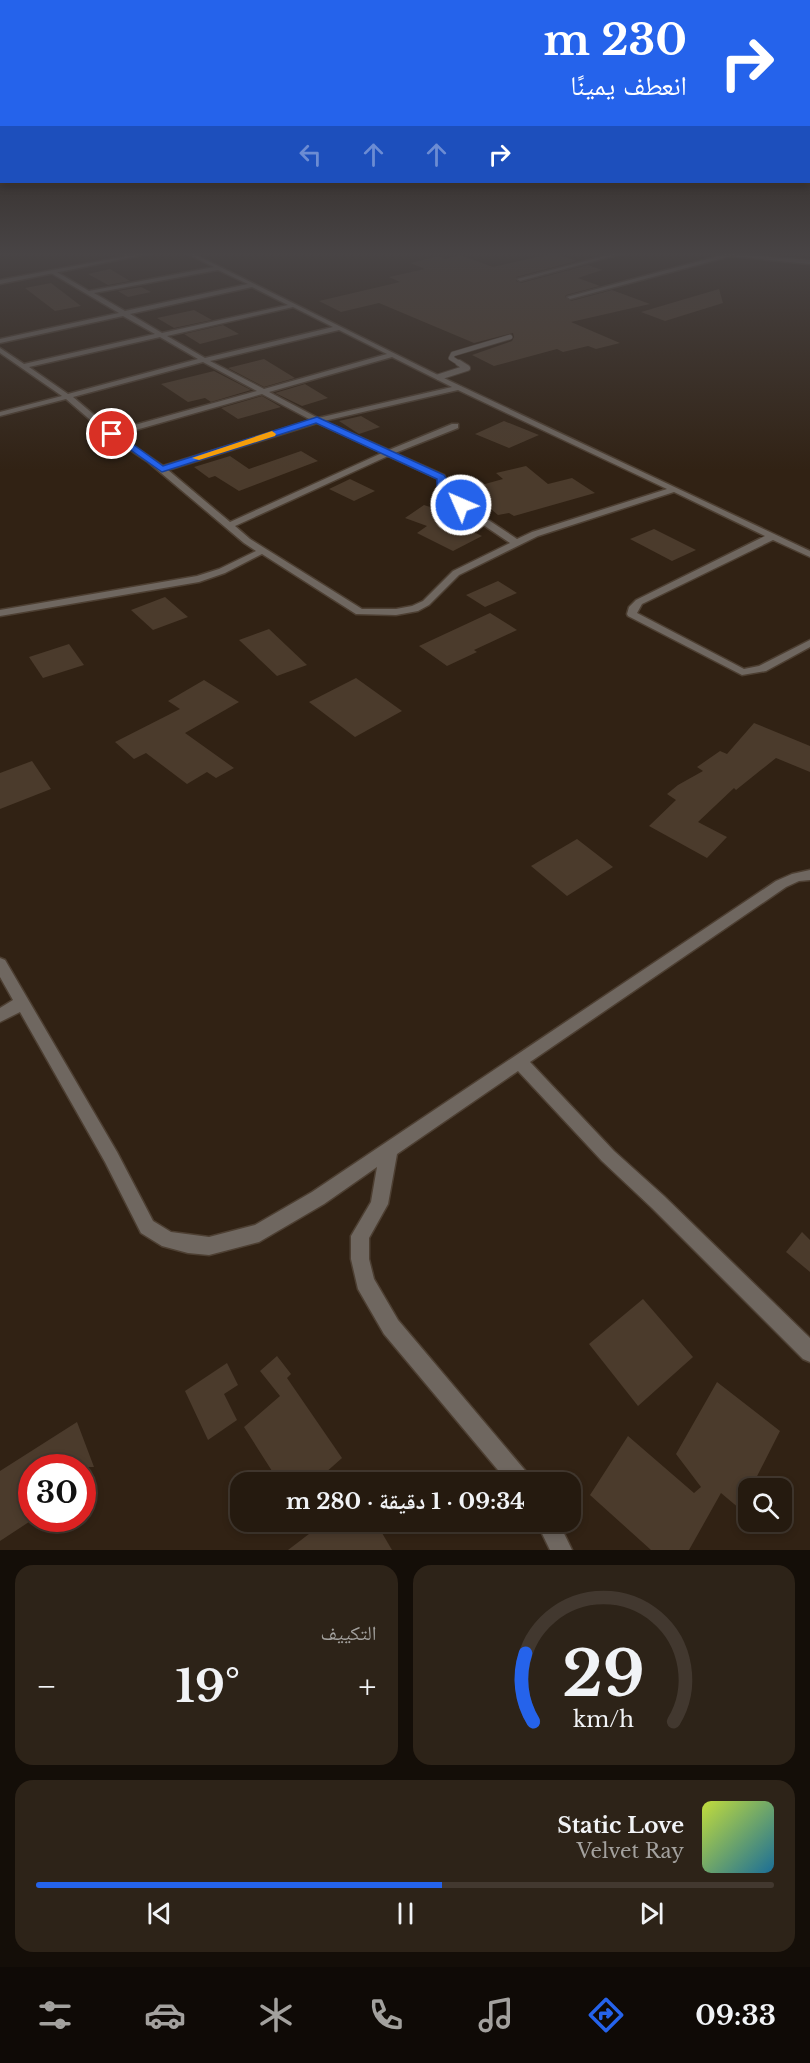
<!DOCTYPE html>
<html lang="ar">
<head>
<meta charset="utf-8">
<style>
  body { margin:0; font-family:"Libre Baskerville","Noto Naskh Arabic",serif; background:#2d2318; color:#f1f3f6; direction:rtl; height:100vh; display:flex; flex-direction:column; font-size:22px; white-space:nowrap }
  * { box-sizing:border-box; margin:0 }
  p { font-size:20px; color:#a3a19e }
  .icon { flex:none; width:33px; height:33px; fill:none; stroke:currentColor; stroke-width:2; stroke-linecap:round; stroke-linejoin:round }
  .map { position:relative; height:1550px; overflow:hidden; direction:ltr }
  .side { display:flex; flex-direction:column; gap:15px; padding:15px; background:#140e08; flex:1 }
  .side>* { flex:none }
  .top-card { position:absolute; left:0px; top:0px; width:810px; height:183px; box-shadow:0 3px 9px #0003,0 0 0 2px #42382f; direction:rtl; background:#2563eb; color:#fff; overflow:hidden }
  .buttons { position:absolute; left:738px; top:1478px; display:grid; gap:12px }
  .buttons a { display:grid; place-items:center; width:54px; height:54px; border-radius:12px; background:#251a0f; box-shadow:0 3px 9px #0003,0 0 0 2px #42382f; font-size:30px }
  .speed { position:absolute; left:18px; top:1454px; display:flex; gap:12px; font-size:30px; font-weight:700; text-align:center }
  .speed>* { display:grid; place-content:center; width:78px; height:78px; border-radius:50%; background:#251a0f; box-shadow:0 3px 9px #0003,0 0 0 2px #42382f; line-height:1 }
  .speed .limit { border:9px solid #d22; background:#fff; color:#111 }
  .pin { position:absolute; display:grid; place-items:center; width:51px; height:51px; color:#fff; margin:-26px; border:3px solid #fff; border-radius:50%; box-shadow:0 2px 6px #0007 }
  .me { position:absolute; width:66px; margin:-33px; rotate:315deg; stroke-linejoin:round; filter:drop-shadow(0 0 4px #0008) }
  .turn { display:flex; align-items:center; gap:21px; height:126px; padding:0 24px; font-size:27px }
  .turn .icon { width:78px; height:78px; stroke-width:2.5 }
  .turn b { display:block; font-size:42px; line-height:51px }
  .lanes { display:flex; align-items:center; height:57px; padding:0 24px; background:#0003; justify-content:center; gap:30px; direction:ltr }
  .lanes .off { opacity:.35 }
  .big { font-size:45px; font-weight:700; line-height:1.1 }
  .side .card { flex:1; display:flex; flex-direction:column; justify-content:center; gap:9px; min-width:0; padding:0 21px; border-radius:18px; background:#2d2318 }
  .side .dial { align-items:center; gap:0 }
  .dial svg { height:156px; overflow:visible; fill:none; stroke:#42382f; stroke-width:7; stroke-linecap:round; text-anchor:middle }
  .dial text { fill:#f1f3f6; stroke:none }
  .song { display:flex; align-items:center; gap:18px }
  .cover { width:72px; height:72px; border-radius:9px; background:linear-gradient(135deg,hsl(70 70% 55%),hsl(200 70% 35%)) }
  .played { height:6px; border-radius:3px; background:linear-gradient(90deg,#2563eb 55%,#42382f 55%) }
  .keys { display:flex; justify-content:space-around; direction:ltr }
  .heat { display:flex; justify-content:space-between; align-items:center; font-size:33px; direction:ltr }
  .side .tiles { flex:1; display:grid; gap:15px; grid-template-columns:1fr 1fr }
  .card:last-child { grid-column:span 2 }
  .trip { position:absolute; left:230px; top:1472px; width:351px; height:60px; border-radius:18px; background:#251a0f; box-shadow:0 3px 9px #0003,0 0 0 2px #42382f; font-weight:700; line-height:60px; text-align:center; direction:rtl }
  .tabs { display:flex; height:96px; justify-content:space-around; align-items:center; background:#0f0a06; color:#a3a19e }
  .tabs .icon { width:42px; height:42px }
  .tabs .on { color:#2563eb }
  .tabs b { font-size:27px; color:#f1f3f6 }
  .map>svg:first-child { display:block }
</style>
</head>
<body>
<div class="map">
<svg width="810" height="1550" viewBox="0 0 810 1550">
  <rect width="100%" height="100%" fill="#312214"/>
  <g fill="#4b3b2c">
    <path d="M554,253L577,261L516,277V281L521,283L588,265L602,270L578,278L600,286L566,295L565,297L571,301L612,290L650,304L571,322L620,343L596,349L588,346L563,352L557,349L494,366L472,355L512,341L514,337L513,333L474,343L379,303L341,312L319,301L400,282L389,277L425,269L410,263L439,256L445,259L460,255L493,267Z"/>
    <path d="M110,269L130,281L108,285L88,274Z"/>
    <path d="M51,283L81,306L55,311L25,288Z"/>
    <path d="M141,287L151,292L128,297L118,291Z"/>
    <path d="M719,289L723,303L665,321L641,312Z"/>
    <path d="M194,310L212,320L174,328L157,318Z"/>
    <path d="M223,325L239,334L200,344L184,334Z"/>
    <path d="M264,359L295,378L264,387L228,368Z"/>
    <path d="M214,371L251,390L211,402L205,398L188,402L161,384Z"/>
    <path d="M305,384L328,398L302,406L275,393Z"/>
    <path d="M262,396L281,407L238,419L221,408Z"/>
    <path d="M361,416L380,427L359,434L339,421Z"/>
    <path d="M504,421L539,435L509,448L475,434Z"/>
    <path d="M301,451L318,461L239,491L215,476L209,478L194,467L230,456L249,469Z"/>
    <path d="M526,466L548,484L572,478L595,493L514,516L509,513L498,515L467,489L503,479L496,473Z"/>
    <path d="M350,479L375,491L354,501L329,489Z"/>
    <path d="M424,505L454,515L448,520L482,536L453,551L417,533L427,526L405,518Z"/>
    <path d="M654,529L696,550L672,561L630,539Z"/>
    <path d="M498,581L517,593L485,607L466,595Z"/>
    <path d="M165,597L188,617L153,630L131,610Z"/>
    <path d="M490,613L517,630L474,650L477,652L447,666L419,646Z"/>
    <path d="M269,629L307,665L277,676L239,640Z"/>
    <path d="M69,644L84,665L43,678L29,657Z"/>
    <path d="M356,678L402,711L355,737L309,702Z"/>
    <path d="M204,680L239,702L185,733L234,768L216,778L207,772L187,784L146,753L134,759L115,742L180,709L168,701Z"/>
    <path d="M754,723L810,746V772L776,758L736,790L734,788L698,822L727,837L707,858L649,826L676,800L667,794L678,785L703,771L697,767L720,751L727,754Z"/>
    <path d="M32,761L51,789L0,809V773Z"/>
    <path d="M577,839L613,867L567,896L531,866Z"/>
    <path d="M802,1232L810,1240V1272L786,1252Z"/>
    <path d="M643,1299L693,1357L638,1406L589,1344Z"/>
    <path d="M277,1356L291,1374L287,1378L342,1458L315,1482H279L244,1427L280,1396L260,1371Z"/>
    <path d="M227,1363L238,1385L224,1394L237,1420L208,1440L185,1391Z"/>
    <path d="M717,1382L780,1431L751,1488H748V1493L740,1509L721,1493L689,1550H651L590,1495L628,1436L694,1493L701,1487L676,1454Z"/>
    <path d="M77,1422L94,1467H32V1520L0,1541V1471Z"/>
    <path d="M326,1521H375L392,1550H288Z"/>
  </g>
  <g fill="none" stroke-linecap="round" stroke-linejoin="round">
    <g stroke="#4d3f32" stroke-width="6">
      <path id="service-far1" d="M462,365L451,358L453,354L510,337"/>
    </g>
    <g stroke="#4d3f32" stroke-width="8">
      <path id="service" d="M439,377L467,368L459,363"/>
    </g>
    <g stroke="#4d3f32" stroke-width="3">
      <g id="minor">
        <path d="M121,253H127L133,256L128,257Z"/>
        <path d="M186,253H192L450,381L810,551V557L773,540L642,604L637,613L744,669L759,666L810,640V647L766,671L742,675L628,616L627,614L629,607L636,600L765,536L674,492L538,536L459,575L429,605L418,611L396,615L356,614L262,554L225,573L199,582L0,616V610L197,576L219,569L256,551L244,543L148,462L109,436L66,399L0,416V412L62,396L0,353V348L24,364L155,334L123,316L0,343V339L119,313L51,273V271H55L89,291L214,267ZM218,270L248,284L125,311L94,293ZM252,287L288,305L162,333L130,314ZM293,307L333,327L205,358L167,336ZM339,330L387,354L264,389L210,361ZM160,337L198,359L68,394L29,367ZM392,357L452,387L318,418L269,392ZM203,362L257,391L113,431L73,397ZM458,390L667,489L532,532L517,539L446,492L447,481L444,475L395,453L458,428V424H452L389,450L324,421ZM262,394L311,420L163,466L118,435ZM317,423L382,453L230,522L168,470ZM388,456L438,479L439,495L510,543L453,571L423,601L412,606L396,609H362L250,539L235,526Z"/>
        <path d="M616,253H624L520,281L517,279Z"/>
        <path d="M722,253L810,260V264L731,256L570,299L567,297L722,255L720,254Z"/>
        <path d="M810,870V880L799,881L786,887L530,1062L614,1151L664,1196L810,1338V1362L803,1359L652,1208L602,1161L518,1071L397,1154L388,1204L369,1238V1259L374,1279L398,1320L529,1475L532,1482H508L384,1334L358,1289L351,1259V1236L371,1202L377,1167L324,1204L259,1242L209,1255L188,1253L162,1246L141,1233L105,1162L20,1012L0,1022V1008L13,1000L0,977V958L5,960L117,1152L153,1221L171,1232L209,1237L255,1225L312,1192L776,881L792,874Z"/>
        <path d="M536,1521H558L572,1550H550Z"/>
      </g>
    </g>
    <g stroke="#4d3f32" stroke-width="3">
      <path id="tertiary" d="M143,253H152L0,284V280Z"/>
    </g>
    <use href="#service-far1" stroke="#6f6760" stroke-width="4.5"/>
    <use href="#service" stroke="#6f6760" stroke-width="6"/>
    <use href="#minor" fill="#6f6760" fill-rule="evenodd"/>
    <use href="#tertiary" fill="#6f6760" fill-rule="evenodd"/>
  </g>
  <linearGradient id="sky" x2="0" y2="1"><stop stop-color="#1b130b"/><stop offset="0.54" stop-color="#484445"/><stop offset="1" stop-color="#484445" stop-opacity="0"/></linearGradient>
  <rect width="810" height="470" fill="url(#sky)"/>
  <path fill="#2563eb" stroke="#184099" stroke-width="1.5" d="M317,417L444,475L448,481L446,491L466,505L457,507C442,497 436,497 437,479L316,423L162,472L108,434L116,432L163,466Z"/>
  <path fill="#f59e0b" d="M272,431L276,434L275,436L199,460L192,458Z"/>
</svg>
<div class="buttons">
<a><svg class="icon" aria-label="search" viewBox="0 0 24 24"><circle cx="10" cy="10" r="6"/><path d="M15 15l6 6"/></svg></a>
</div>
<div class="speed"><div class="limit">30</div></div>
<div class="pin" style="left:112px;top:434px;background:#d93025"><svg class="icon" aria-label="arrive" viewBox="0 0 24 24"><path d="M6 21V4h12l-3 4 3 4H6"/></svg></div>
<svg class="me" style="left:461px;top:505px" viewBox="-20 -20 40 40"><circle r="17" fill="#2563eb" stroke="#fff" stroke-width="3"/><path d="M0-11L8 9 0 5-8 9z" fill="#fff"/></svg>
<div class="trip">09:34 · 1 دقيقة · 280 m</div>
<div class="top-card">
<div class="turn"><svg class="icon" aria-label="right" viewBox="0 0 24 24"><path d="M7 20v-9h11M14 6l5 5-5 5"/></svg><div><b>230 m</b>انعطف يمينًا</div></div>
<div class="lanes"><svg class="icon off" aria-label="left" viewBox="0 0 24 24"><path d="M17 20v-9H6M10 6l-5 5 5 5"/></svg><svg class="icon off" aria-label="ahead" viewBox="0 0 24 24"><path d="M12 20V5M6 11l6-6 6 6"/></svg><svg class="icon off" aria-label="ahead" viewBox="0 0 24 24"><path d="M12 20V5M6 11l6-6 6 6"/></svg><svg class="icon" aria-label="right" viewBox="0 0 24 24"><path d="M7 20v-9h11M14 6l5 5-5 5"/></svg></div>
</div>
</div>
<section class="side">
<div class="tiles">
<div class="card dial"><svg viewBox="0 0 100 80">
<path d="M14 69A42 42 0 1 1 86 69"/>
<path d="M14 69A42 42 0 0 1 10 34" stroke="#2563eb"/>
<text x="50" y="56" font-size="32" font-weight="700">29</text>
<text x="50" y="72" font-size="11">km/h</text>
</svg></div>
<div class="card"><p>التكييف</p>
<div class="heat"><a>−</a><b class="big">19°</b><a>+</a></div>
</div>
<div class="card">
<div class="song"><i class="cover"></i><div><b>Static Love</b><p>Velvet Ray</p></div></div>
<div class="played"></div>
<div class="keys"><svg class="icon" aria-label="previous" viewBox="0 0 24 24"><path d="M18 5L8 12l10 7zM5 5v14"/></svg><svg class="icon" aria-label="pause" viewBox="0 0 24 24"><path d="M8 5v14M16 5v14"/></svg><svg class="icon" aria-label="next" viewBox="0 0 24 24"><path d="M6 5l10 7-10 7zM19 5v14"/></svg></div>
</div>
</div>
</section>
<nav class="tabs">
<b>09:33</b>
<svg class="icon on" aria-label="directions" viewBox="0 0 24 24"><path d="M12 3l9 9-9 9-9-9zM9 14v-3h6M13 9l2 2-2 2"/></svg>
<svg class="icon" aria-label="music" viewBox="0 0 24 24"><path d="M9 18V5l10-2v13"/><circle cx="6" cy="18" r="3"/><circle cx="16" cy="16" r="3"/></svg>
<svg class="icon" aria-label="phone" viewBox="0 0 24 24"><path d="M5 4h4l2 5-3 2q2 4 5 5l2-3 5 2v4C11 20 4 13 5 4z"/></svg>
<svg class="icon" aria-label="climate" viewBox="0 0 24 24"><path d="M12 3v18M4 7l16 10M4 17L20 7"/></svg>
<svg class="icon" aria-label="car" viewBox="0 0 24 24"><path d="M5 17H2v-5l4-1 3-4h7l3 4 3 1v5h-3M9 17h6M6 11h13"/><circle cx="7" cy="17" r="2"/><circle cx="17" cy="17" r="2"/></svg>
<svg class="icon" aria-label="filters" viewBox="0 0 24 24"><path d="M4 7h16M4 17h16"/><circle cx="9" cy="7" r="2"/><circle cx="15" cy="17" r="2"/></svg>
</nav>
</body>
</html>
